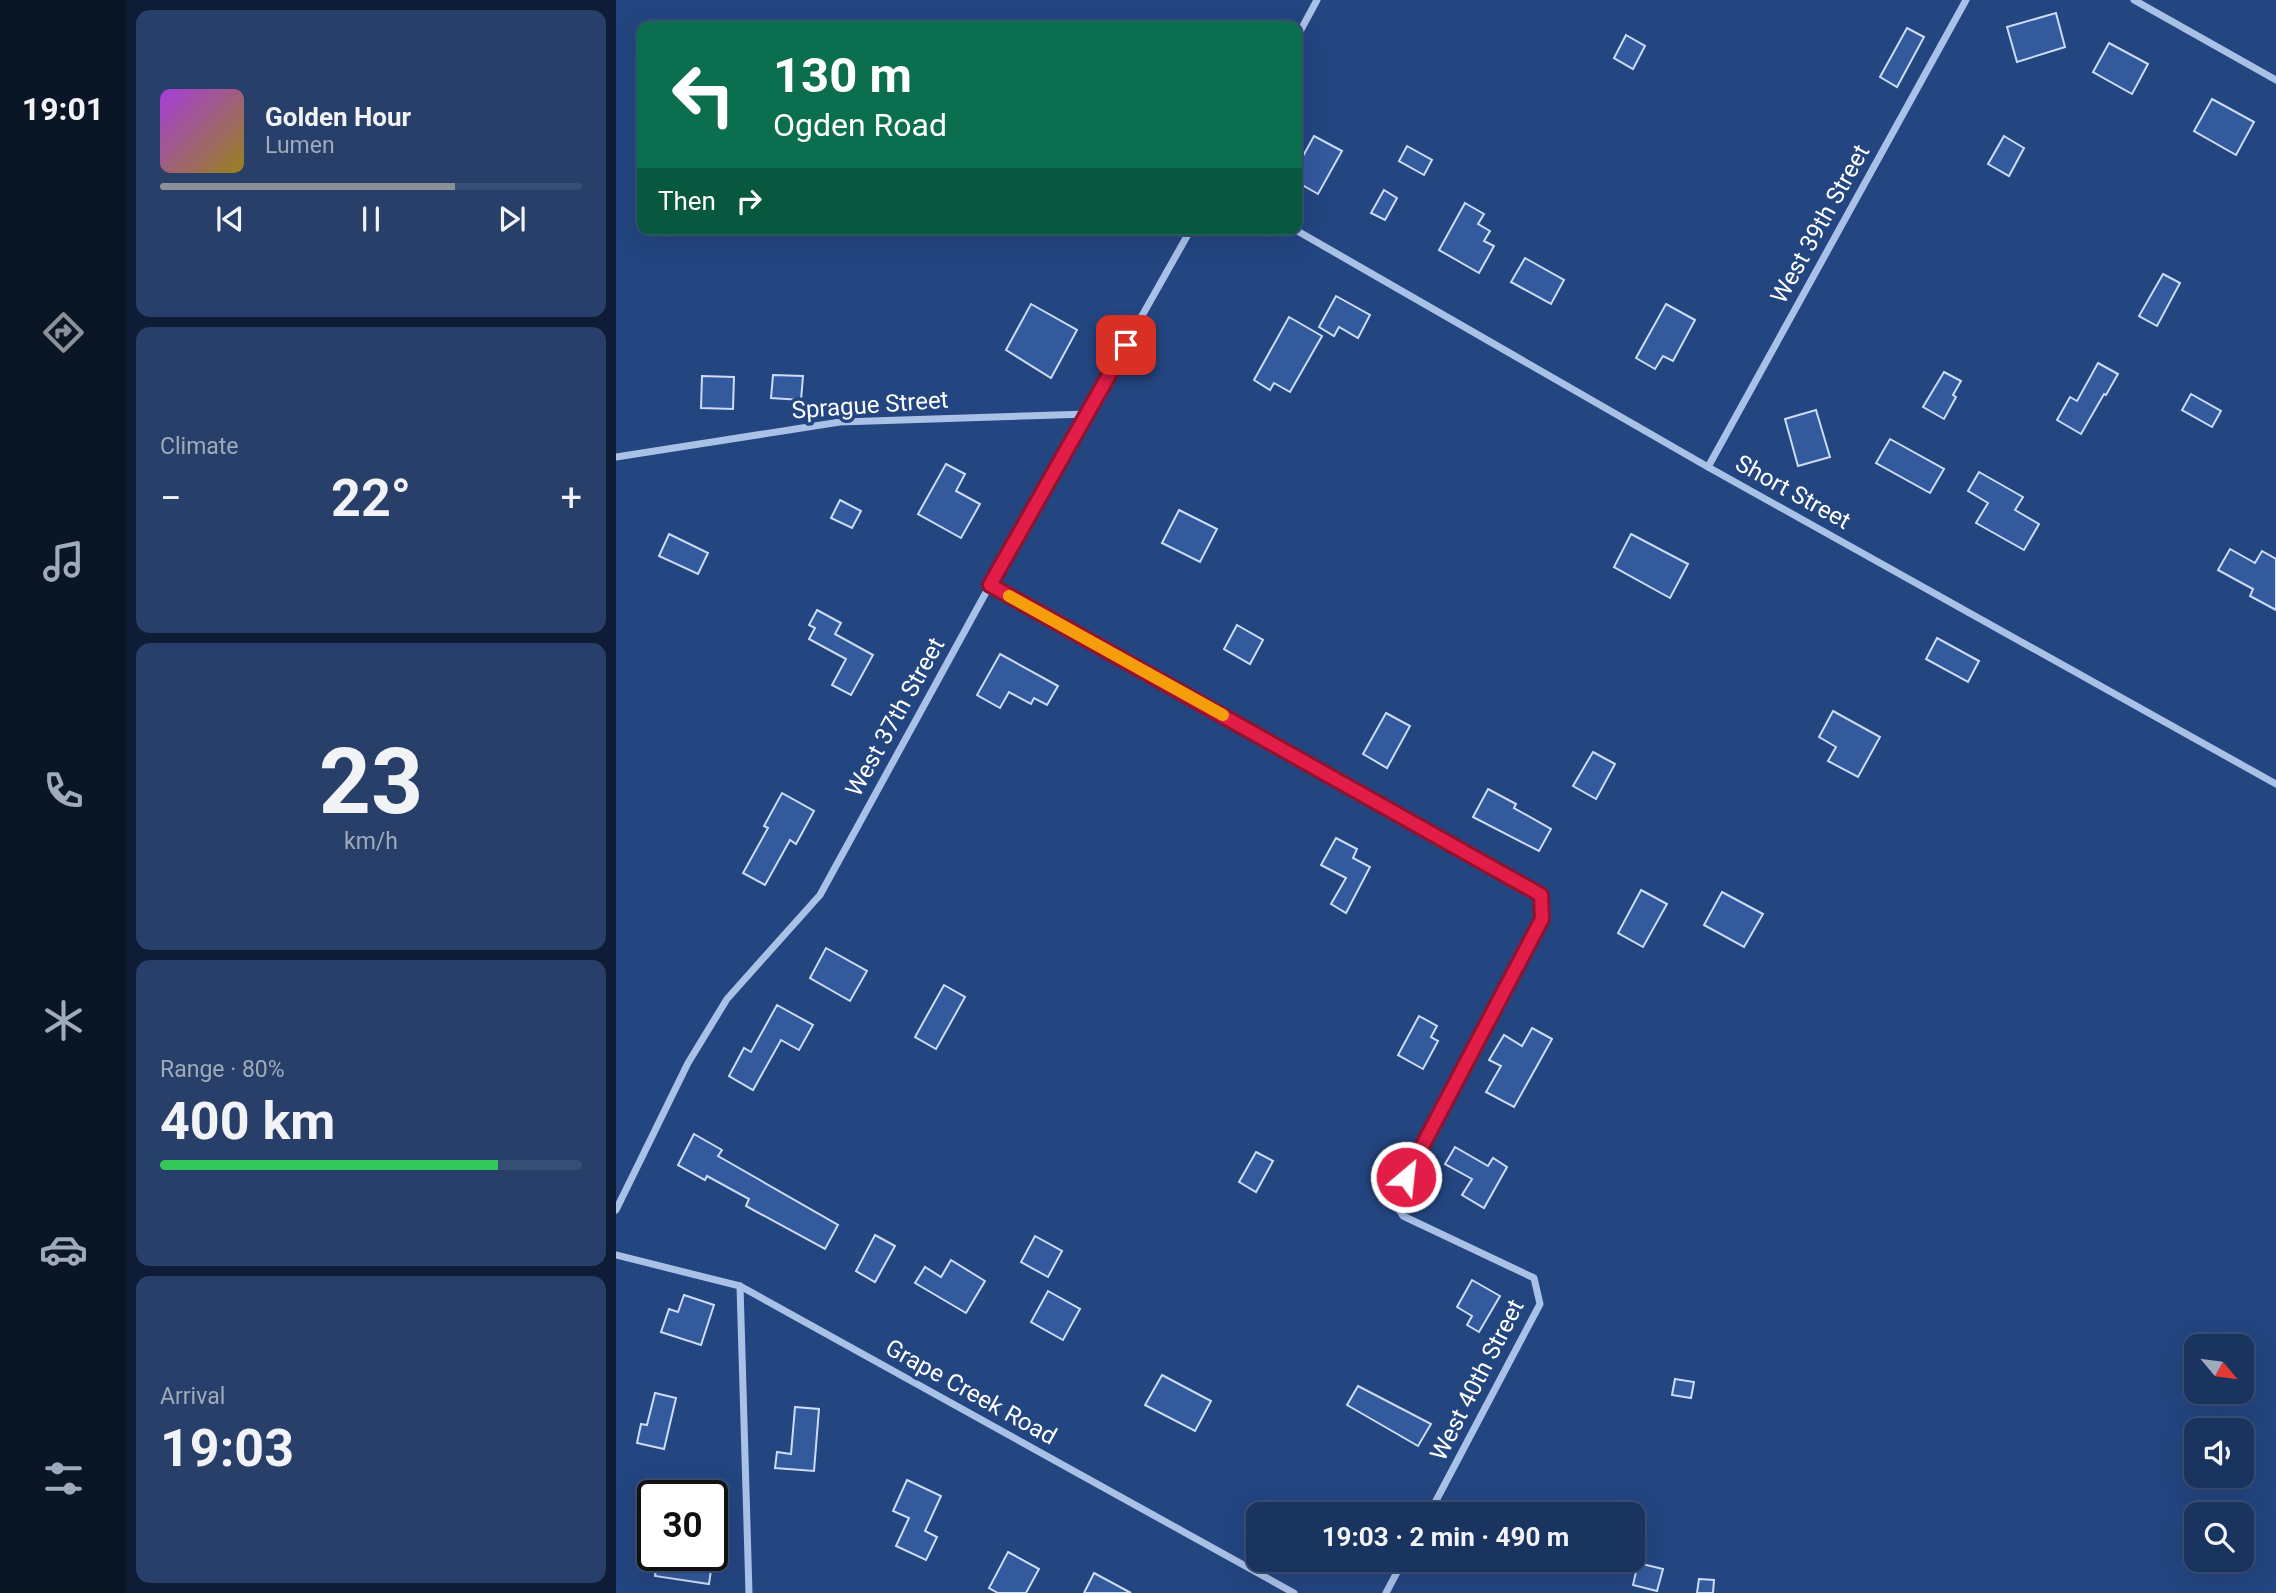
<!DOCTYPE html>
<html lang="en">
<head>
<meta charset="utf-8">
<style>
  body { margin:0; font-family:Roboto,sans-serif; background:#273f69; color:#f1f3f6; height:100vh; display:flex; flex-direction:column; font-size:26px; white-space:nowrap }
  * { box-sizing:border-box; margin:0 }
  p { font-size:23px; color:#9faabd }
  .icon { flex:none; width:38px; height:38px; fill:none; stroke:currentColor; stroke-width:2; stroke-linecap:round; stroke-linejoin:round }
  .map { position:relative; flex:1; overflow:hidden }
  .sheet { display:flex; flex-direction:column; gap:10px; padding:10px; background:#0e1d35; width:490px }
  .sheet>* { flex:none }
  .banner { position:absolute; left:21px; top:21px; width:665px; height:214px; border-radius:14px; box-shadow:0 7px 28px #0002,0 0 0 2px #384f75; background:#0b6e4f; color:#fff; overflow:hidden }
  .needle { width:46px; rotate:119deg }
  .tools { position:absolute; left:1568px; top:1334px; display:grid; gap:14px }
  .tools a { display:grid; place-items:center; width:70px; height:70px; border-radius:14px; background:#1a3460; box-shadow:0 7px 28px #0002,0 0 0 2px #384f75; font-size:35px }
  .speed { position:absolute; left:21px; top:1480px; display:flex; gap:14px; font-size:35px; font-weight:700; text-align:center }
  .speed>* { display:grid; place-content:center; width:91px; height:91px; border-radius:50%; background:#1a3460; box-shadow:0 7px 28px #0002,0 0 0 2px #384f75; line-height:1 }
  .speed .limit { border:4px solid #111; border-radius:10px; background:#fff; color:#111 }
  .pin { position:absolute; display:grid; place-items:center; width:60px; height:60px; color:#fff; margin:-30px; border-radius:14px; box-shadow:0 4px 10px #0006 }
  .me { position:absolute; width:77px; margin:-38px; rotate:28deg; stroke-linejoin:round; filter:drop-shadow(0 0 5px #0008) }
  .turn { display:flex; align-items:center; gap:24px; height:147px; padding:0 21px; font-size:32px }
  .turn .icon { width:91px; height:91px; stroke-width:2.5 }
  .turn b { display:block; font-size:49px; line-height:60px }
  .then { display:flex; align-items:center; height:66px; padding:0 21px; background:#0003; gap:14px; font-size:26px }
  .big { font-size:52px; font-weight:700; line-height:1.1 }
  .sheet .tile { flex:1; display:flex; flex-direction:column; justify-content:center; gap:10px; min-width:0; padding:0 24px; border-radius:14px; background:#273f69 }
  .sheet .dial { align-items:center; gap:0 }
  .dial b { font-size:91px; line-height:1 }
  .song { display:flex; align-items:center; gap:21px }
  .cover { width:84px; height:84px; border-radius:10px; background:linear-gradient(135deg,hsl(280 70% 55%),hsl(50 70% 35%)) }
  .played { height:7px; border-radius:4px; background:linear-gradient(90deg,#8c9099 70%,#384f75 70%) }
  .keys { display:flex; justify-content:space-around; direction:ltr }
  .heat { display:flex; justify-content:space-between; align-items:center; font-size:38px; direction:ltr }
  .charge { height:10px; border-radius:5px; background:linear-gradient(90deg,#34c759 80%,#384f75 0) }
  .trip { position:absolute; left:630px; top:1502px; width:399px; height:70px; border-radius:14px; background:#1a3460; box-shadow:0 7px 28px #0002,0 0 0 2px #384f75; font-weight:700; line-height:70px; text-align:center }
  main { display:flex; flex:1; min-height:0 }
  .tab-bar { display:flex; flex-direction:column; width:126px; justify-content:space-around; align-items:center; background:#0a1526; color:#9faabd }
  .tab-bar .icon { width:49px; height:49px }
  .tab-bar .on { color:#8c9099 }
  .tab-bar b { font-size:32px; color:#f1f3f6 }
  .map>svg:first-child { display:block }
</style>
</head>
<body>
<main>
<nav class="tab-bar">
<b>19:01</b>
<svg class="icon on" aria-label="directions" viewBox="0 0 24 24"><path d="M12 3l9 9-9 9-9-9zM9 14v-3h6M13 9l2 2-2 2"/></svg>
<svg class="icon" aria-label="music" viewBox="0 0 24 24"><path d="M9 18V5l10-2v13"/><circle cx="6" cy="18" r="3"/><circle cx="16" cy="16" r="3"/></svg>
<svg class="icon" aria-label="phone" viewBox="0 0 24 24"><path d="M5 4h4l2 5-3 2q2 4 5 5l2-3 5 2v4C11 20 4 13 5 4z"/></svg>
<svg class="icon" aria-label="climate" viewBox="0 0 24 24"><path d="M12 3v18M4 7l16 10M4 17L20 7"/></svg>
<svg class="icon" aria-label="car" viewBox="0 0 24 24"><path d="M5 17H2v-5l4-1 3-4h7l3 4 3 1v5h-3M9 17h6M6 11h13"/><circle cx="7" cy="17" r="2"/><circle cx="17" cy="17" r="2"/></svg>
<svg class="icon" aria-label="filters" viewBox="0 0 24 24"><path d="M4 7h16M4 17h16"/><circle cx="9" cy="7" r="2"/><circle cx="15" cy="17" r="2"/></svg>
</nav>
<section class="sheet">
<div class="tile">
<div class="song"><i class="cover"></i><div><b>Golden Hour</b><p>Lumen</p></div></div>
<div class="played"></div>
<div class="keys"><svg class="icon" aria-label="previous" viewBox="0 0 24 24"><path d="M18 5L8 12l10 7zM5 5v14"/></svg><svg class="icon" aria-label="pause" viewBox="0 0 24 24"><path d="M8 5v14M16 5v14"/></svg><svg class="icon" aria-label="next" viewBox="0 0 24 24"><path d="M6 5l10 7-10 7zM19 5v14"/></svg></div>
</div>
<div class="tile"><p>Climate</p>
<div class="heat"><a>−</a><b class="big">22°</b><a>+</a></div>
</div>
<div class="tile dial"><b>23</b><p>km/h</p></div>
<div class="tile"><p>Range · 80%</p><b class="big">400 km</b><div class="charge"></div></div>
<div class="tile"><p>Arrival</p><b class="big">19:03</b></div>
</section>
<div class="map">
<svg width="1660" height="1593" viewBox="0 0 1660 1593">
  <rect width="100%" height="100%" fill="#234580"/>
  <g fill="#335a9d" stroke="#ccdcf5" stroke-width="2">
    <path d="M1440,13L1449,47L1401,62L1391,27Z"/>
    <path d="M1291,28L1308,37L1281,87L1264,77Z"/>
    <path d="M1010,35L1029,46L1017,69L998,58Z"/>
    <path d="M1493,43L1532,64L1516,94L1477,72Z"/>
    <path d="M1596,99L1638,122L1620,155L1578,131Z"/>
    <path d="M698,136L726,151L702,194L681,182V167Z"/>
    <path d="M1388,136L1408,148L1393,176L1372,164Z"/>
    <path d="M791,146L816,160L808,175L783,161Z"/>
    <path d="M768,190L781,198L769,220L755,213Z"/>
    <path d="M849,203L868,214L862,224L874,231L868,241L878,246L863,273L823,250Z"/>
    <path d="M909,258L948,280L935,304L895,282Z"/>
    <path d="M1547,274L1564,283L1541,326L1523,316Z"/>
    <path d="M720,296L754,315L742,338L723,327L718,336L703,327Z"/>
    <path d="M415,304L461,330L435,378L390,350Z"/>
    <path d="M1050,304L1079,320L1057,361L1047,356L1039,369L1020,358Z"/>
    <path d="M673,317L706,336L674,392L658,383L654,390L638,380Z"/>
    <path d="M1482,363L1502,374L1490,395L1488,394L1465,434L1441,420L1454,397L1461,401Z"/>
    <path d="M1328,372L1345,381L1337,395L1340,397L1328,419L1307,407Z"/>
    <path d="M157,375L187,376L185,400L155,398Z"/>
    <path d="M86,376L118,377L117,409L85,408Z"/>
    <path d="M1575,394L1605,411L1596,427L1566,410Z"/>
    <path d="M1200,410L1214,457L1182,466L1169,419Z"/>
    <path d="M1274,439L1328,469L1314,493L1260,463Z"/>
    <path d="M330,464L349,474L340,491L364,504L345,538L302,514Z"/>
    <path d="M1363,472L1407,497L1399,510L1423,524L1408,550L1360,523L1372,503L1352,491Z"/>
    <path d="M224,500L245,511L236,528L215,518Z"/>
    <path d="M563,510L601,529L584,562L546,543Z"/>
    <path d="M53,534L92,553L82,574L43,556Z"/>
    <path d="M1015,534L1072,564L1054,598L998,567Z"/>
    <path d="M1614,549L1639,563L1646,551L1660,559V610L1634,596L1637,589L1602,570Z"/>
    <path d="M201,610L225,623L219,634L257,655L235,695L216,685L230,659L193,639L199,628L193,625Z"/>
    <path d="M621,625L647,640L634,664L608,649Z"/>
    <path d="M1321,638L1363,661L1352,682L1310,659Z"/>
    <path d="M384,654L442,686L431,705L418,698L415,704L393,692L384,708L361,695Z"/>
    <path d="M1217,711L1264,737L1242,777L1212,761L1220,747L1203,737Z"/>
    <path d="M770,713L794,726L771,768L747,754Z"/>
    <path d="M977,752L999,764L980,799L957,786Z"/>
    <path d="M872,789L900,804L898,808L935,829L923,851L857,817Z"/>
    <path d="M166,793L198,811L180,844L174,840L149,885L127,873L152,828L148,826Z"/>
    <path d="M720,838L741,849L737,858L754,867L730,913L715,904L730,878L705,865Z"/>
    <path d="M1025,890L1051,904L1027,947L1002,933Z"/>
    <path d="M1106,892L1147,914L1128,947L1088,925Z"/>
    <path d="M210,948L251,971L234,1001L194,978Z"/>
    <path d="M328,985L349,997L320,1049L299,1037Z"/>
    <path d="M161,1005L197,1025L183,1050L165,1040L137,1090L113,1076L128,1048L135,1052Z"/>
    <path d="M803,1016L821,1026L815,1037L822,1041L807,1069L782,1055Z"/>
    <path d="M916,1028L936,1039L898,1107L870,1092L885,1066L873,1060L888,1035L906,1046Z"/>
    <path d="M78,1134L106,1150L102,1156L222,1225L209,1249L130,1206L133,1199L91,1176L89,1180L62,1165Z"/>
    <path d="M839,1147L872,1166L877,1158L891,1167L868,1208L846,1195L856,1179L829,1164Z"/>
    <path d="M640,1152L657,1161L640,1192L623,1182Z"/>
    <path d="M259,1235L279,1246L259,1282L240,1271Z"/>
    <path d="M419,1236L446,1251L432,1277L405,1262Z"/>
    <path d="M335,1260L369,1281L350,1313L299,1283L309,1267L325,1277Z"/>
    <path d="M856,1280L884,1296L863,1332L851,1325L856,1316L841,1307Z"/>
    <path d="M432,1291L464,1309L447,1340L415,1322Z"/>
    <path d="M68,1295L98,1305L85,1345L45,1332L53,1309L62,1312Z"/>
    <path d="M546,1375L595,1401L579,1431L529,1405Z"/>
    <path d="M1059,1379L1078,1382L1075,1398L1056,1395Z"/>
    <path d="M742,1386L815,1424L802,1446L731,1405Z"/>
    <path d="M39,1393L60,1398L48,1449L21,1443L25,1424L31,1425Z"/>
    <path d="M179,1407L203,1409L198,1471L159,1468L161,1452L175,1454Z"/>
    <path d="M291,1480L325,1496L309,1531L321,1537L310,1560L280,1546L293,1518L277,1511Z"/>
    <path d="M392,1552L423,1569L410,1593H382L373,1588Z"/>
    <path d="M42,1556H97L93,1584L39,1576Z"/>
    <path d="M1022,1563L1047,1569L1041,1591L1017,1585Z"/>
    <path d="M478,1573L515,1593H468Z"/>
    <path d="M1083,1579L1098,1580L1097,1593H1081Z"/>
  </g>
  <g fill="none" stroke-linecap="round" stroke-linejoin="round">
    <g stroke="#a9c0e7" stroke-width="7">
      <path d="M1518,0L1660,80"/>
      <path d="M681,37L701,0"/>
      <path d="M678,229L1092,467L1660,784"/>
      <path d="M0,457L224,422L472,414"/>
      <path d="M1092,467L1350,0"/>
      <path d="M374,585L925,895L926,919L777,1200L787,1216L918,1278L924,1304L813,1514"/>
      <path d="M0,1210L72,1063L111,999L204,895L374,585L575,229"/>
      <path d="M0,1255L124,1286L678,1593"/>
      <path d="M124,1286L133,1593"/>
      <path d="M770,1593L788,1559"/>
    </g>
  </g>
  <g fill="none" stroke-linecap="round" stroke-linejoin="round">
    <g stroke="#92132f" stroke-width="18">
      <path id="route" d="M510,345L374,585L925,895L926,919L790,1177"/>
    </g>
    <use href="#route" stroke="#e11d48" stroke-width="12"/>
    <path stroke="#f59e0b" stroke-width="12" d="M393,596L607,715"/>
  </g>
  <g text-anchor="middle" stroke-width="7" stroke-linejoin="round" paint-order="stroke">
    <g font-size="24" fill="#fff" stroke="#234580">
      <text transform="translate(1204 224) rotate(-61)" y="8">West 39th Street</text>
      <text transform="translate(254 405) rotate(-4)" y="8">Sprague Street</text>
      <text transform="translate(1177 492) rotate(29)" y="8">Short Street</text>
      <text transform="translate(279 717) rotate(-61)" y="8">West 37th Street</text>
      <text transform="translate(861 1380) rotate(-63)" y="8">West 40th Street</text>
      <text transform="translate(355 1392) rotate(29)" y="8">Grape Creek Road</text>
    </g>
  </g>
</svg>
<div class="tools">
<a><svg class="needle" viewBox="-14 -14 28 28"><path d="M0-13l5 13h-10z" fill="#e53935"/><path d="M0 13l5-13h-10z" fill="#9faabd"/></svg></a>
<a><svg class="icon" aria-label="sound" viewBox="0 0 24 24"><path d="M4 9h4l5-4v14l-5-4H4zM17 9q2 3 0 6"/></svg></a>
<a><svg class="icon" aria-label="search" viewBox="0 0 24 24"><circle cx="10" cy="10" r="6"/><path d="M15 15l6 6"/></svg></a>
</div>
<div class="speed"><div class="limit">30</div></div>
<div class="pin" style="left:510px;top:345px;background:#d93025"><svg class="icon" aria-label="arrive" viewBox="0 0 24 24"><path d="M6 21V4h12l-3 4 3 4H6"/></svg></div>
<svg class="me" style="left:790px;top:1177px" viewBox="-20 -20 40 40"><circle r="17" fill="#e11d48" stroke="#fff" stroke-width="3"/><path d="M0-11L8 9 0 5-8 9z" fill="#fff"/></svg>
<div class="trip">19:03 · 2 min · 490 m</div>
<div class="banner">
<div class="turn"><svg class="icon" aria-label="left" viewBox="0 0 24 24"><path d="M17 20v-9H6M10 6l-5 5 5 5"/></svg><div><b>130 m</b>Ogden Road</div></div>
<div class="then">Then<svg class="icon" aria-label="right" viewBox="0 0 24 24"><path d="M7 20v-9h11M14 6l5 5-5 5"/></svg></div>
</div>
</div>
</main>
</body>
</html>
